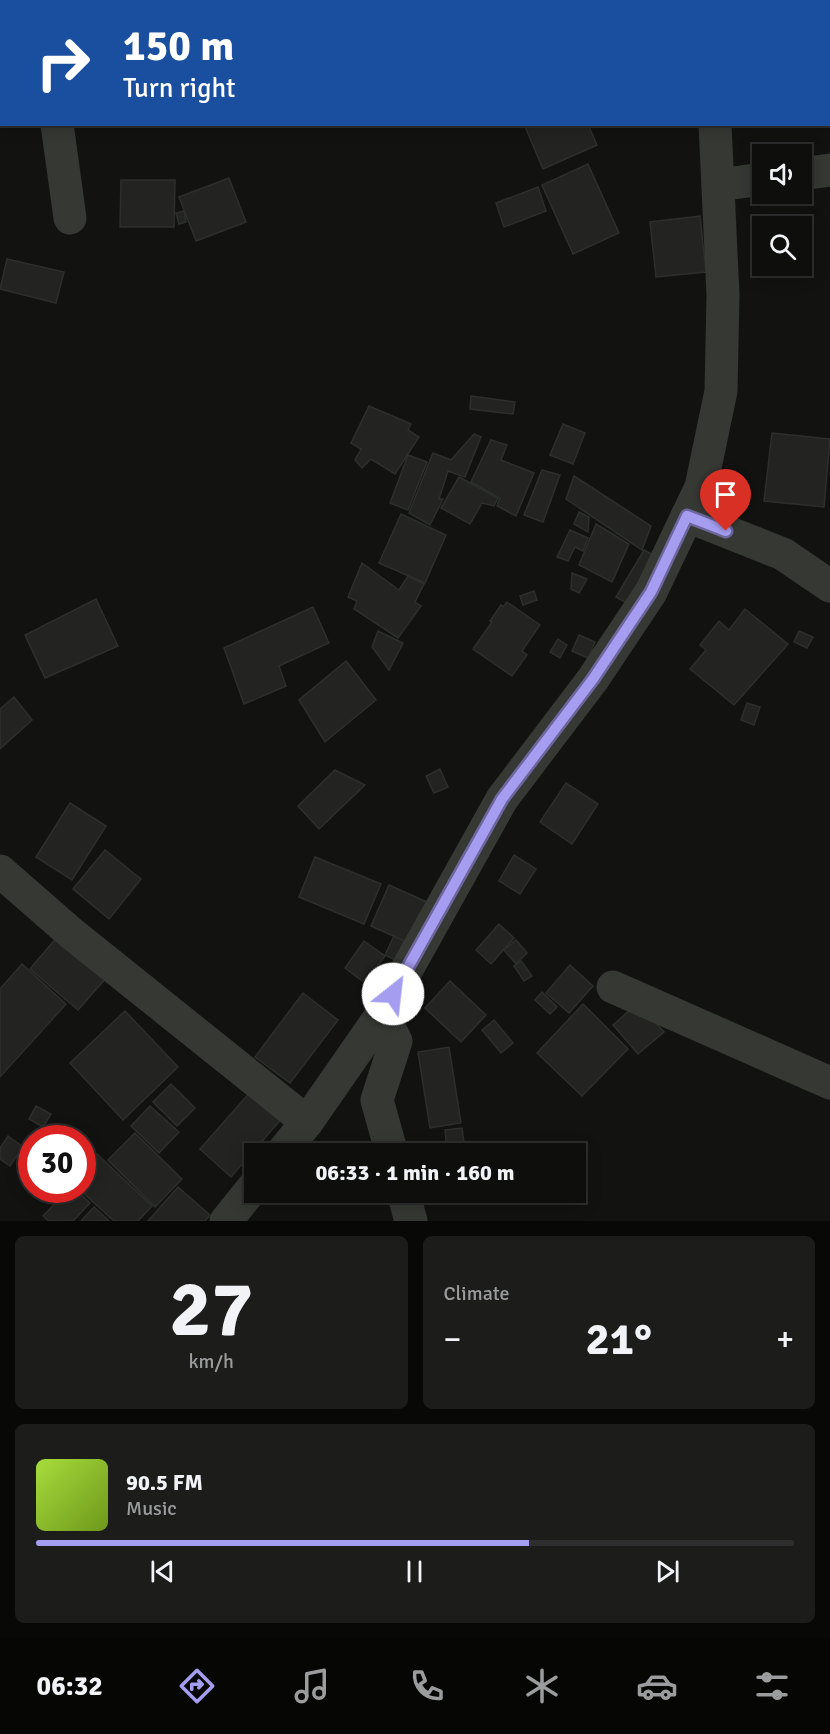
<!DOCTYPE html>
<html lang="en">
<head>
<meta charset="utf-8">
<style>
  body { margin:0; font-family:Signika,sans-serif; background:#1c1c1b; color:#f1f3f6; height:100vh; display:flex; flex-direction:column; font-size:22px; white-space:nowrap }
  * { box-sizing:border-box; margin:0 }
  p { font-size:20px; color:#9b9c9d }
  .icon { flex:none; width:33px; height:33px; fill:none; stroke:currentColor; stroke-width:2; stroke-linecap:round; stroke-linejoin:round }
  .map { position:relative; height:1221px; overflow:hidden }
  .side { display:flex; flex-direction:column; gap:15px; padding:15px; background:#080807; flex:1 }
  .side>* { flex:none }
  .top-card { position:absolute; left:0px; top:0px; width:831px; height:126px; box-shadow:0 3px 15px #0003,0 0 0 2px #2e2e2e; background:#1a4fa0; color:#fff; overflow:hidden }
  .buttons { position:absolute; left:752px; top:144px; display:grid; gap:12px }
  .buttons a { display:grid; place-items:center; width:60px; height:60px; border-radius:0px; background:#0e0e0d; box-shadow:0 3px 15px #0003,0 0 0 2px #2e2e2e; font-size:30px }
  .speed { position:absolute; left:18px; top:1125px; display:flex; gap:12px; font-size:30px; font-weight:700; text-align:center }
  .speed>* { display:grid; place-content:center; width:78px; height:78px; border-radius:50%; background:#0e0e0d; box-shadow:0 3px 15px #0003,0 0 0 2px #2e2e2e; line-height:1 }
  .speed .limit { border:9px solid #d22; background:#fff; color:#111 }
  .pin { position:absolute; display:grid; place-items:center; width:51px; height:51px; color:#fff; margin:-62px -26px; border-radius:50% 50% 50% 0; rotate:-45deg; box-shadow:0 0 6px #0007 }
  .pin .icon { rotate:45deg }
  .me { position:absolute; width:66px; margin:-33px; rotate:29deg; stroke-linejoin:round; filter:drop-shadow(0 0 4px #0008) }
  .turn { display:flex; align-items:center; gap:21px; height:126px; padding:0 24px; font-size:27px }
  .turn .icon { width:78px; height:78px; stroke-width:2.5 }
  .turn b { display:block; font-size:42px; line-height:51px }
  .big { font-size:45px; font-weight:700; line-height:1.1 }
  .side .tile { flex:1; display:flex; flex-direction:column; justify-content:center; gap:9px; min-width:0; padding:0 21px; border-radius:9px; background:#1c1c1b }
  .side .dial { align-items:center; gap:0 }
  .dial b { font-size:78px; line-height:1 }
  .song { display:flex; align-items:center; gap:18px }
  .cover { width:72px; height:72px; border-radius:9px; background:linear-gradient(135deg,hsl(80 70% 55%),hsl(80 70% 35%)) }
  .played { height:6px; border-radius:3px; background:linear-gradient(90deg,#a59df0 65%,#2e2e2e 65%) }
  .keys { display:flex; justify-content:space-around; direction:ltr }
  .heat { display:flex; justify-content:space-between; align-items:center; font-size:33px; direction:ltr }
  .side .tiles { flex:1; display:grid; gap:15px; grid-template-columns:1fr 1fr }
  .tile:last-child { grid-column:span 2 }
  .trip { position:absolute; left:244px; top:1143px; width:342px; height:60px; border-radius:0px; background:#0e0e0d; box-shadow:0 3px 15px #0003,0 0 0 2px #2e2e2e; font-weight:700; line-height:60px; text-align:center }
  .menu { display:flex; height:96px; justify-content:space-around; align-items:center; background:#060605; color:#9b9c9d }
  .menu .icon { width:42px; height:42px }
  .menu .current { color:#a59df0 }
  .menu b { font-size:27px; color:#f1f3f6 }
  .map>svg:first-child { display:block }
</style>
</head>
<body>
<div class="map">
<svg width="830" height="1221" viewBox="0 0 830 1221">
  <rect width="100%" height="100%" fill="#121311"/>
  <g fill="#232421" stroke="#2d2f2b" stroke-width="1.5">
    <path d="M69,0H154L69,2Z"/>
    <path d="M235,0H307L315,2H235Z"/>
    <path d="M524,124H588L597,145L543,169Z"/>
    <path d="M588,164L619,233L573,254L542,185Z"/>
    <path d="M229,178L246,222L196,241L179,197Z"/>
    <path d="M121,180H175L174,227H120Z"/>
    <path d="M538,187L546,211L504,227L496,203Z"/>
    <path d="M184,211L186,222L179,224L176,213Z"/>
    <path d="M700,216L706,272L656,277L650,222Z"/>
    <path d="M7,259L64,272L56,303L0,289Z"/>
    <path d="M471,396L515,402L513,414L470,409Z"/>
    <path d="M369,406L411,424L408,430L419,437L395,474L371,459L362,468L355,460L361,449L351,443Z"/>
    <path d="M563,424L585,433L573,464L550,455Z"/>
    <path d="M772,433L830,439L824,507L764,501Z"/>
    <path d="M474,434L481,437L465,477L448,471L439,499H443L430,525L409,513L433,453L451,460Z"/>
    <path d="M491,440L507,445L501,460L534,473L516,516L497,506L500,498L471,482Z"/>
    <path d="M408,455L427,462L408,510L390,503Z"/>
    <path d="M542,470L560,475L543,522L524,515Z"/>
    <path d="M574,476L651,526L642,550L566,499Z"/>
    <path d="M459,477L498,498L494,506L482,503L470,524L441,508Z"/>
    <path d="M579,512L589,517L588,532L574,524Z"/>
    <path d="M401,514L446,535L425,583L379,563Z"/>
    <path d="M596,524L629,544L612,582L579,565Z"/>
    <path d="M570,530L588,538L583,551L575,547L568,561L557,557Z"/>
    <path d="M644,550L661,559L635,608L616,597Z"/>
    <path d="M362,563L399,590L408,576L424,584L415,602L421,606L398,638L354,609L357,601L348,597Z"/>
    <path d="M572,573L587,579L579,593L571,589Z"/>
    <path d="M534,591L537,600L523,605L520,596Z"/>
    <path d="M96,599L118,646L45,678L25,635Z"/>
    <path d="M507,602L540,625L522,651L527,655L512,676L473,649L492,622L490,621L501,605L503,607Z"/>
    <path d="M313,607L329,643L279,666L286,686L244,704L224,648Z"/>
    <path d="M745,609L788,644L734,705L690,669L706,650L700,645L719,621L729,630Z"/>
    <path d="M378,631L403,643L389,670L372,647Z"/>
    <path d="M799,631L813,637L807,648L794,642Z"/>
    <path d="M579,635L595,642L588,658L572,651Z"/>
    <path d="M558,639L567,645L560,658L550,652Z"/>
    <path d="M346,661L376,700L325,742L299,700Z"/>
    <path d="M14,697L32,720L0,749V709Z"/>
    <path d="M747,703L760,707L754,725L741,720Z"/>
    <path d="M440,769L448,787L434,793L426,776Z"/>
    <path d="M335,770L365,785L319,829L298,806Z"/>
    <path d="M566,783L598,804L572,844L540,822Z"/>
    <path d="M70,803L106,826L72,880L36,857Z"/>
    <path d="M105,850L141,879L109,919L73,889Z"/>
    <path d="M514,855L536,869L520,894L499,881Z"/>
    <path d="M315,857L381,884L364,924L299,897Z"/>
    <path d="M389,885L427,902L409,943L371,926Z"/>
    <path d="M499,924L514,938L491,964L476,950Z"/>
    <path d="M58,936L106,978L78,1010L30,969Z"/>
    <path d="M394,936L404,941L395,960L385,955Z"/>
    <path d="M516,940L527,953L516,964L504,950Z"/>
    <path d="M364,941L385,956L365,983L345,968Z"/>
    <path d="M521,961L532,976L524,981L514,966Z"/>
    <path d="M22,964L66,1004L0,1077V989Z"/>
    <path d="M570,965L593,986L569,1013L546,993Z"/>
    <path d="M450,981L486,1015L461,1042L425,1008Z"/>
    <path d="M542,992L557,1007L550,1014L535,1000Z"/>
    <path d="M303,993L338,1020L290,1083L255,1057Z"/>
    <path d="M638,1003L664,1032L638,1054L613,1025Z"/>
    <path d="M583,1004L628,1049L582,1096L537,1053Z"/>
    <path d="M125,1011L178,1067L123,1120L70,1063Z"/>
    <path d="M494,1020L513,1043L501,1053L482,1030Z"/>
    <path d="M449,1047L461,1123L430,1128L418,1052Z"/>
    <path d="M171,1084L195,1108L177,1126L153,1102Z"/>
    <path d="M253,1089L283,1117L231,1177L200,1149Z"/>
    <path d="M36,1106L51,1114L43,1127L29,1119Z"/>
    <path d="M150,1106L179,1132L159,1153L131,1126Z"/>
    <path d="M462,1128L465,1150L447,1152L445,1130Z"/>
    <path d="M135,1133L182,1179L155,1207L108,1160Z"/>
    <path d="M8,1136L23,1147L10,1166L0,1159V1148Z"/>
    <path d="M97,1154L152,1206L138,1221H114L80,1190H82V1170Z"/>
    <path d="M178,1187L210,1215L205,1221H148Z"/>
    <path d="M68,1190H76L90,1203L73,1221H49L43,1216Z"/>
    <path d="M94,1207L109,1221H81Z"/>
  </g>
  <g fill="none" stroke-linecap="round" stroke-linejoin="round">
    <g stroke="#363833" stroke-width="33">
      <path d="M695,0V2"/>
      <path d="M35,2V0"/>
      <path d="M57,124L70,218"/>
      <path d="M801,174L830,170"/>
      <path d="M718,185L762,179"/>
      <path d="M687,516L783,554L830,586"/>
      <path d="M0,871L71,933L307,1122"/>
      <path d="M613,987L830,1083"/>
      <path d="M382,1014L396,1041L377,1100L392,1154"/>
      <path d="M281,1154L307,1122L382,1014L502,799L593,679L651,592L701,487L721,391L723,295L715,124"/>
      <path d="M403,1192L411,1221"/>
      <path d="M226,1221L255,1185"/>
    </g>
  </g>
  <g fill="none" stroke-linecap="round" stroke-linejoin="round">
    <g stroke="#6b669c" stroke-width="15">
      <path id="route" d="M393,994L502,799L593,679L651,592L687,516L726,531"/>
    </g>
    <use href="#route" stroke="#a59df0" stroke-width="10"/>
  </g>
</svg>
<div class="buttons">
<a><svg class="icon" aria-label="sound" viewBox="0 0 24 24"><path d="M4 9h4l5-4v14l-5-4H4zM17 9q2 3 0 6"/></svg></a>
<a><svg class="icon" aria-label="search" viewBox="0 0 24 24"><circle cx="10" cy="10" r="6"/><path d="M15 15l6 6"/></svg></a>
</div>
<div class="speed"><div class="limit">30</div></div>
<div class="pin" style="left:726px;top:531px;background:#d93025"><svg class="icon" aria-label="arrive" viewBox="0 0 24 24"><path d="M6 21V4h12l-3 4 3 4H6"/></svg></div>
<svg class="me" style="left:393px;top:994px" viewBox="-20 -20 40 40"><circle r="19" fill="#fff"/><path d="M0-13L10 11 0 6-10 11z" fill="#a59df0"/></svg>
<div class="trip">06:33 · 1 min · 160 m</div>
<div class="top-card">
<div class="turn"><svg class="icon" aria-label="right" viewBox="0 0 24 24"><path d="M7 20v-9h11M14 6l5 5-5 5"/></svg><div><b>150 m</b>Turn right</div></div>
</div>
</div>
<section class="side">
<div class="tiles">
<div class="tile dial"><b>27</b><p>km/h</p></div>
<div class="tile"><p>Climate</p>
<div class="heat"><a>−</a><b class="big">21°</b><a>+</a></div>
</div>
<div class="tile">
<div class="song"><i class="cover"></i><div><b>90.5 FM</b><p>Music</p></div></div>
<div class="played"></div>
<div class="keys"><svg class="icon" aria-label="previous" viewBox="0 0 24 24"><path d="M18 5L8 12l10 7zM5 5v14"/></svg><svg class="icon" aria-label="pause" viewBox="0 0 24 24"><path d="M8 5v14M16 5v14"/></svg><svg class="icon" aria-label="next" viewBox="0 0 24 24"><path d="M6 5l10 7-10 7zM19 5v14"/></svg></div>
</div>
</div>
</section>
<nav class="menu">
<b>06:32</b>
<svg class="icon current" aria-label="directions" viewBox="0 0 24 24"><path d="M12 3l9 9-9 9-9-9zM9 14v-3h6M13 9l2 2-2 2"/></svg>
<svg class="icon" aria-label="music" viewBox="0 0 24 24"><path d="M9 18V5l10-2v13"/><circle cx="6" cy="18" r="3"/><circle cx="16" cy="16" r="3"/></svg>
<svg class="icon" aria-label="phone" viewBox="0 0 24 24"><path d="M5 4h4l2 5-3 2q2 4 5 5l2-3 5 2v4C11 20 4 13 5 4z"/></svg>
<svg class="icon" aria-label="climate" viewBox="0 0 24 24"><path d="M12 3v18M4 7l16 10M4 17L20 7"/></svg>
<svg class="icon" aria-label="car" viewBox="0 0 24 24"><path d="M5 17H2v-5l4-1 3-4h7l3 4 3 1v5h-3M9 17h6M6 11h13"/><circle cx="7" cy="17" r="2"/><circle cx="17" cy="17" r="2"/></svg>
<svg class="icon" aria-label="filters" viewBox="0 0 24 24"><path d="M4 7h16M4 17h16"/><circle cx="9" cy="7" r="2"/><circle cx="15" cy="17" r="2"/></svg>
</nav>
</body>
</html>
